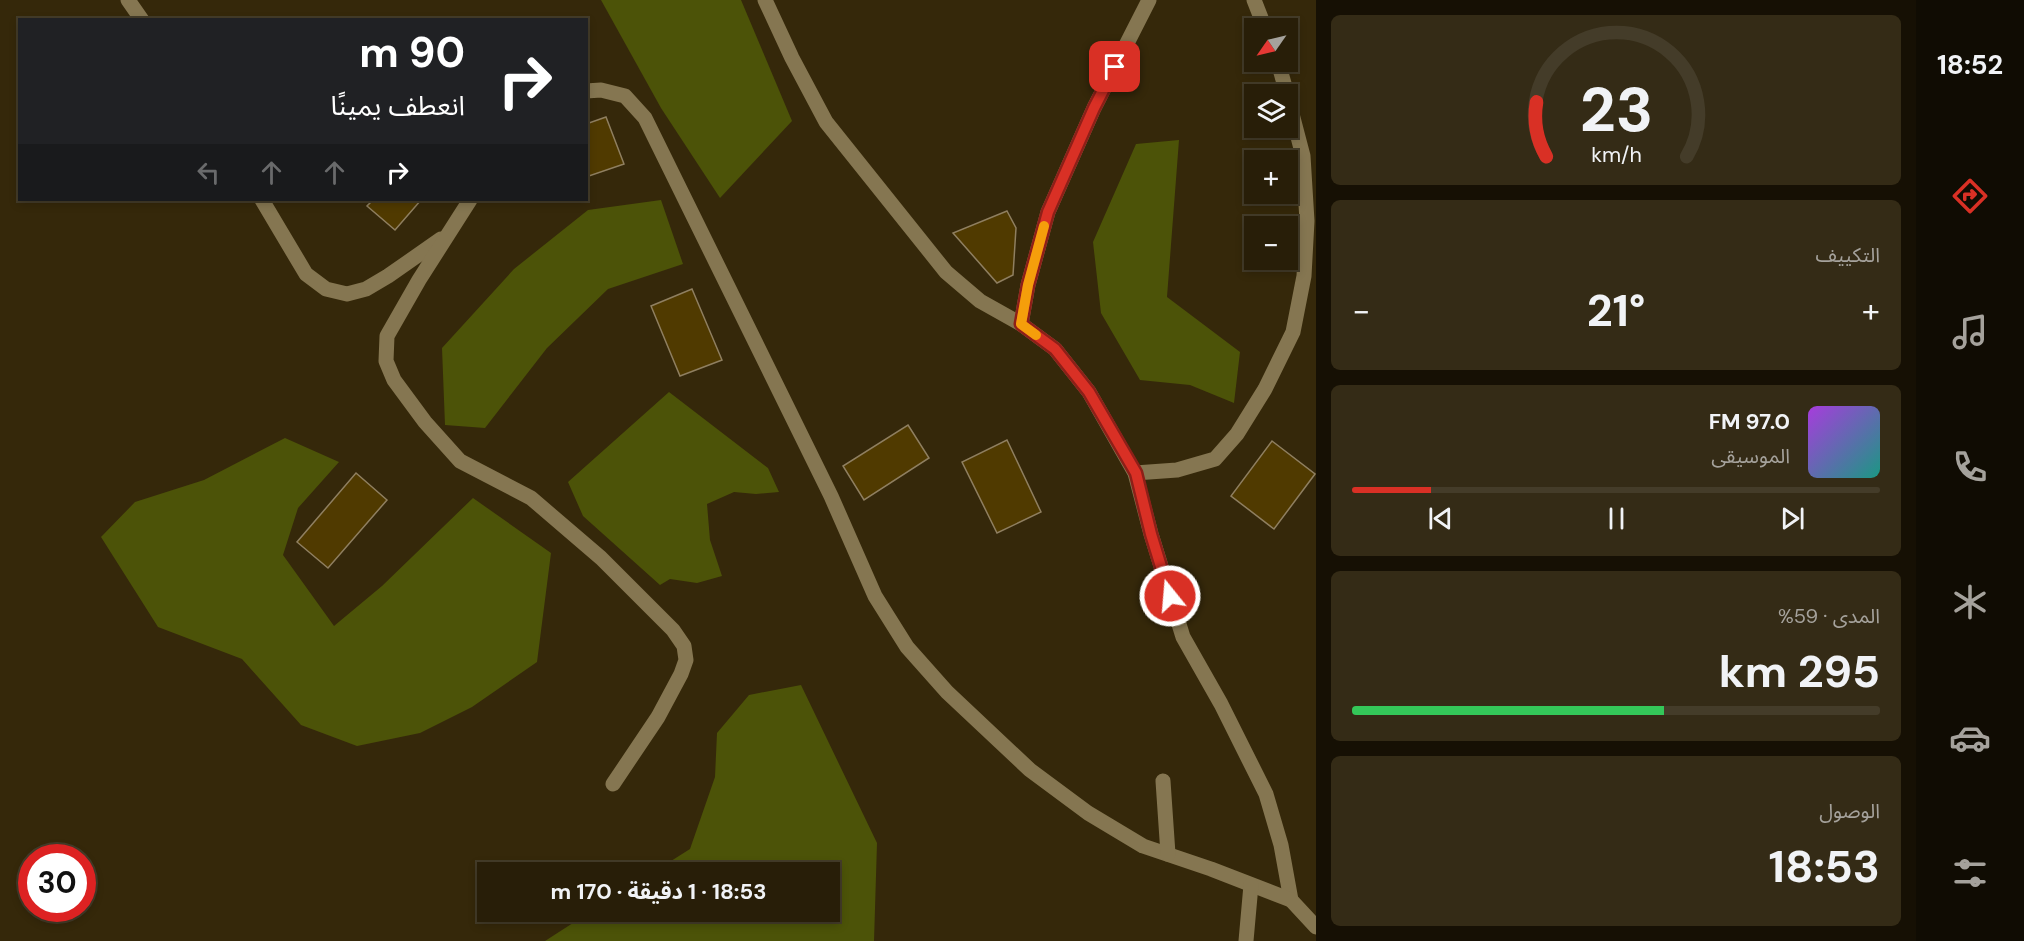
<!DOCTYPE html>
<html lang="ar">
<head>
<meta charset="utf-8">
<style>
  body { margin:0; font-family:"DM Sans","Noto Sans Arabic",sans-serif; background:#342b16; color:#f1f3f6; direction:rtl; height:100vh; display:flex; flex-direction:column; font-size:22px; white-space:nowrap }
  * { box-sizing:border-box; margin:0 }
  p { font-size:20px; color:#a5a29c }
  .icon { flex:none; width:33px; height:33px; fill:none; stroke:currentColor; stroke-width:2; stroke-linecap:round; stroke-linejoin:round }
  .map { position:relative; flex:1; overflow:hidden; direction:ltr }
  .details { display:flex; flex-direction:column; gap:15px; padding:15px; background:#161004; width:600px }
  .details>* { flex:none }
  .guide { position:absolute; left:18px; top:18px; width:570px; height:183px; border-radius:0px; box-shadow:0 3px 9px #0003,0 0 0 2px #443c29; direction:rtl; background:#202124; color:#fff; overflow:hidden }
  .needle { width:39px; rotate:236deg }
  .buttons { position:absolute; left:1244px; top:18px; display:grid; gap:12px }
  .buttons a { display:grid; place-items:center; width:54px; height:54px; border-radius:0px; background:#281e08; box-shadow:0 3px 9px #0003,0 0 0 2px #443c29; font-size:30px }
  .speed { position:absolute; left:18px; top:844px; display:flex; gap:12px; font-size:30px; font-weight:700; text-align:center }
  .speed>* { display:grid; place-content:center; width:78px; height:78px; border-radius:50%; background:#281e08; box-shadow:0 3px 9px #0003,0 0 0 2px #443c29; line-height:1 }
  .speed .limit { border:9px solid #d22; background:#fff; color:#111 }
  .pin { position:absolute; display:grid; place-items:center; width:51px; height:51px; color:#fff; margin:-26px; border-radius:12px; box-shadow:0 3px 9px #0006 }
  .me { position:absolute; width:66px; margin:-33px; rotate:343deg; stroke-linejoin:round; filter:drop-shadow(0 0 4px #0008) }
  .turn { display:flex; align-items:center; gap:21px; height:126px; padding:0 24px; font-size:27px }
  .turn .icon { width:78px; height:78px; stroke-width:2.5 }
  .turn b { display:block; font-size:42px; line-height:51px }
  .lanes { display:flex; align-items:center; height:57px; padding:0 24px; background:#0003; justify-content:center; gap:30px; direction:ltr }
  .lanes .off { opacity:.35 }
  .big { font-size:45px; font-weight:700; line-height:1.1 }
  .details .card { flex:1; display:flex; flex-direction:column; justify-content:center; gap:9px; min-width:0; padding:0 21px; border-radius:9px; background:#342b16 }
  .details .dial { align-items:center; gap:0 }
  .dial svg { height:156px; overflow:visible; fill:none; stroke:#443c29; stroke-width:7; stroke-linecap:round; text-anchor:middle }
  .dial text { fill:#f1f3f6; stroke:none }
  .song { display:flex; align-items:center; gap:18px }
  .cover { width:72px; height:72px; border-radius:9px; background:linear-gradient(135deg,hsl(280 70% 55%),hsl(170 70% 35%)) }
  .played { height:6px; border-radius:3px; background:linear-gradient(90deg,#d93025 15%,#443c29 15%) }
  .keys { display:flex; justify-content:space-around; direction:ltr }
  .heat { display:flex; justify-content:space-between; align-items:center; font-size:33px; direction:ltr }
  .charge { height:9px; border-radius:4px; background:linear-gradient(90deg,#34c759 59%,#443c29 0) }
  .trip { position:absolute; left:477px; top:862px; width:363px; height:60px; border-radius:0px; background:#281e08; box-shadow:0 3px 9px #0003,0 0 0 2px #443c29; font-weight:700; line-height:60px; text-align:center; direction:rtl }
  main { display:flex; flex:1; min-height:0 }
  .menu { display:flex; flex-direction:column; width:108px; justify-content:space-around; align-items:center; background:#100c03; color:#a5a29c }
  .menu .icon { width:42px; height:42px }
  .menu .active { color:#d93025 }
  .menu b { font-size:27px; color:#f1f3f6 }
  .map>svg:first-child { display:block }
</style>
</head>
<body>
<main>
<nav class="menu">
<b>18:52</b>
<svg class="icon active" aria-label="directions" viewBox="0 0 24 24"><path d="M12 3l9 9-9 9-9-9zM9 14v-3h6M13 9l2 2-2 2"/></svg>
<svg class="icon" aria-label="music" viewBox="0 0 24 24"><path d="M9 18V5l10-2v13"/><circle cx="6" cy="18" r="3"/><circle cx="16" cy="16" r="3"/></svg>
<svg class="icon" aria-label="phone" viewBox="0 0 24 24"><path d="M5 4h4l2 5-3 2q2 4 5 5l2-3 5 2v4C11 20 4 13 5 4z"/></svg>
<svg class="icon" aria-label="climate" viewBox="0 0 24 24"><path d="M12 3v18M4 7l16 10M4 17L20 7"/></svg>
<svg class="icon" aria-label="car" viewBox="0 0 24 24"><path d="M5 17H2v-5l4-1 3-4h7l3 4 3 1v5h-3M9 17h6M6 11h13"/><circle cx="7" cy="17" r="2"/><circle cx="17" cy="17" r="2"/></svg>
<svg class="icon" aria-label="filters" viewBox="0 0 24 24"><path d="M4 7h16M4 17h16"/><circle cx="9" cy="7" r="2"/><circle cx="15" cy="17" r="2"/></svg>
</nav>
<section class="details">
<div class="card dial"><svg viewBox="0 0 100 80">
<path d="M14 69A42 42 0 1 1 86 69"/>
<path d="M14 69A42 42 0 0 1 9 41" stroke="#d93025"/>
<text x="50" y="56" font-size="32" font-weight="700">23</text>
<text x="50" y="72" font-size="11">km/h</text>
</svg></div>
<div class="card"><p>التكييف</p>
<div class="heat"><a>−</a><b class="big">21°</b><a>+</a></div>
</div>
<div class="card">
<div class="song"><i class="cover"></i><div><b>97.0 FM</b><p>الموسيقى</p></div></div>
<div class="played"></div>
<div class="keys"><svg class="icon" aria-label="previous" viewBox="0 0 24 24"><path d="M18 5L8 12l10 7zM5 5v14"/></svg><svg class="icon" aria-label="pause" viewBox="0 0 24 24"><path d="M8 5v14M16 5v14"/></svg><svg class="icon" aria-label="next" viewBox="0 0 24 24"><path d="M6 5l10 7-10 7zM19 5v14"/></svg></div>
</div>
<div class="card"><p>المدى · 59%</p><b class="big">295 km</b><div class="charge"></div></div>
<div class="card"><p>الوصول</p><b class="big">18:53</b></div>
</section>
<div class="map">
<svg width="1316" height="941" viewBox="0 0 1316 941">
  <rect width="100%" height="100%" fill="#35280a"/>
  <g fill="#4c5308">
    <path d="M601,0H741L792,121L720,198L661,108Z"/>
    <path d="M1179,140L1167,297L1240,352L1234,403L1190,385L1140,380L1101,313L1093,242L1136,144Z"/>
    <path d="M661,200L683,264L608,289L547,348L485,428L445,425L442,348L514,269L588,210Z"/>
    <path d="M669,392L768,468L779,492L756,494L734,492L707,504L710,540L722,576L697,583L670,579L660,585L583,516L568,482Z"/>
    <path d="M285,438L339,462L298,508L283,555L334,626L382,586L473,498L551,553L537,662L472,707L420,733L357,746L301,725L242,659L158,627L101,537L135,502L204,480Z"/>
    <path d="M801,685L877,843L874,941H545L590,912H830V873H652L690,849L715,777L717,733L749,695Z"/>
  </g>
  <g fill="#503a00" stroke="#8f7f60" stroke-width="1.5">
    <path d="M606,117L624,164L586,177V124Z"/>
    <path d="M373,200H421L395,230L367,206Z"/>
    <path d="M1007,211L1016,228L1013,275L997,283L953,233Z"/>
    <path d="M692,289L722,360L680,376L651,306Z"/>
    <path d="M908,425L929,458L864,500L843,466Z"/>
    <path d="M1007,440L1041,512L997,533L962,462Z"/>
    <path d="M1272,441L1315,474L1274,529L1231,496Z"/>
    <path d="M356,473L387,500L328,568L297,542Z"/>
  </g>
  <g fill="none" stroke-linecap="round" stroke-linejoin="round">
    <g stroke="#857651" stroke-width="15">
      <path d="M128,0L142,20"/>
      <path d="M765,0L792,58L826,122L946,272L980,301L1021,324L1055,349L1089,392L1135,473L1151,534L1183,637L1221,704L1266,794L1281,845L1291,900"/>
      <path d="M1254,0L1265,28"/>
      <path d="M1278,62L1287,94"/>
      <path d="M586,91L601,90L625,96L645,118L831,496L875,596L907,647L947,692L1030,770L1088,813L1143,846L1211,869L1291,900L1316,927"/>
      <path d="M262,200L306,274L326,289L347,294L366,289L388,276L441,239"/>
      <path d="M470,200L419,280L387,336L386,361L394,380L425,422L460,461L531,498L601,558L673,630L684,646L686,660L681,674L658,717L613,784"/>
      <path d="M1021,324L1028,285L1048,212L1094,108L1149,0"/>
      <path d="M1135,473L1177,470L1215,459L1237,434L1265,389L1293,332L1304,276L1307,221L1303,156L1287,95"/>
      <path d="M1163,781L1168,854"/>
      <path d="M1246,941L1251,885"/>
    </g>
  </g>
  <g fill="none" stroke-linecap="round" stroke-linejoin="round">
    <g stroke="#8d1f18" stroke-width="15">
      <path id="route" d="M1115,67L1094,108L1048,212L1028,285L1021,324L1055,349L1089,392L1136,473L1151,534L1170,596"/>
    </g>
    <use href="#route" stroke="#d93025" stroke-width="10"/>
    <path stroke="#f59e0b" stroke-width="10" d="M1036,335L1021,324L1028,285L1044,226"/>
  </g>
</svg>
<div class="buttons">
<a><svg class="needle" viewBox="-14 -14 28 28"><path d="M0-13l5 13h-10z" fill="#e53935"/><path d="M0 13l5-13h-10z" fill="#a5a29c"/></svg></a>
<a><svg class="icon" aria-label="layers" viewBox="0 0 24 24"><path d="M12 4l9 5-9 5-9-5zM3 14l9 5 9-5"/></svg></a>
<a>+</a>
<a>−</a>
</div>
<div class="speed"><div class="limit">30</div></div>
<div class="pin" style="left:1115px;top:67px;background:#d93025"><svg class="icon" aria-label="arrive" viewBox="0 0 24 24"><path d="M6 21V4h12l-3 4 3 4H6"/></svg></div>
<svg class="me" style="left:1170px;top:596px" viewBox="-20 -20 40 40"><circle r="17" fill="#d93025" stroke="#fff" stroke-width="3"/><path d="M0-11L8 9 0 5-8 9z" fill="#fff"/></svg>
<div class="trip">18:53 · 1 دقيقة · 170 m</div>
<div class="guide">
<div class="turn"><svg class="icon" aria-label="right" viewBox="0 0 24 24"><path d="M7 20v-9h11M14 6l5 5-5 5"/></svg><div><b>90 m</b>انعطف يمينًا</div></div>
<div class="lanes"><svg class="icon off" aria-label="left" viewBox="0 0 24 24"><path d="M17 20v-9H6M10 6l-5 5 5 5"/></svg><svg class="icon off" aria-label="ahead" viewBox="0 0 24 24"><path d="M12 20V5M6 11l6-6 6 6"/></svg><svg class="icon off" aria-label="ahead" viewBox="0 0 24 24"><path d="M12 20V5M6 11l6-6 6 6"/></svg><svg class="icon" aria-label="right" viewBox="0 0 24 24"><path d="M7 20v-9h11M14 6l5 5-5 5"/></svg></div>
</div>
</div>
</main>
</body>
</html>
